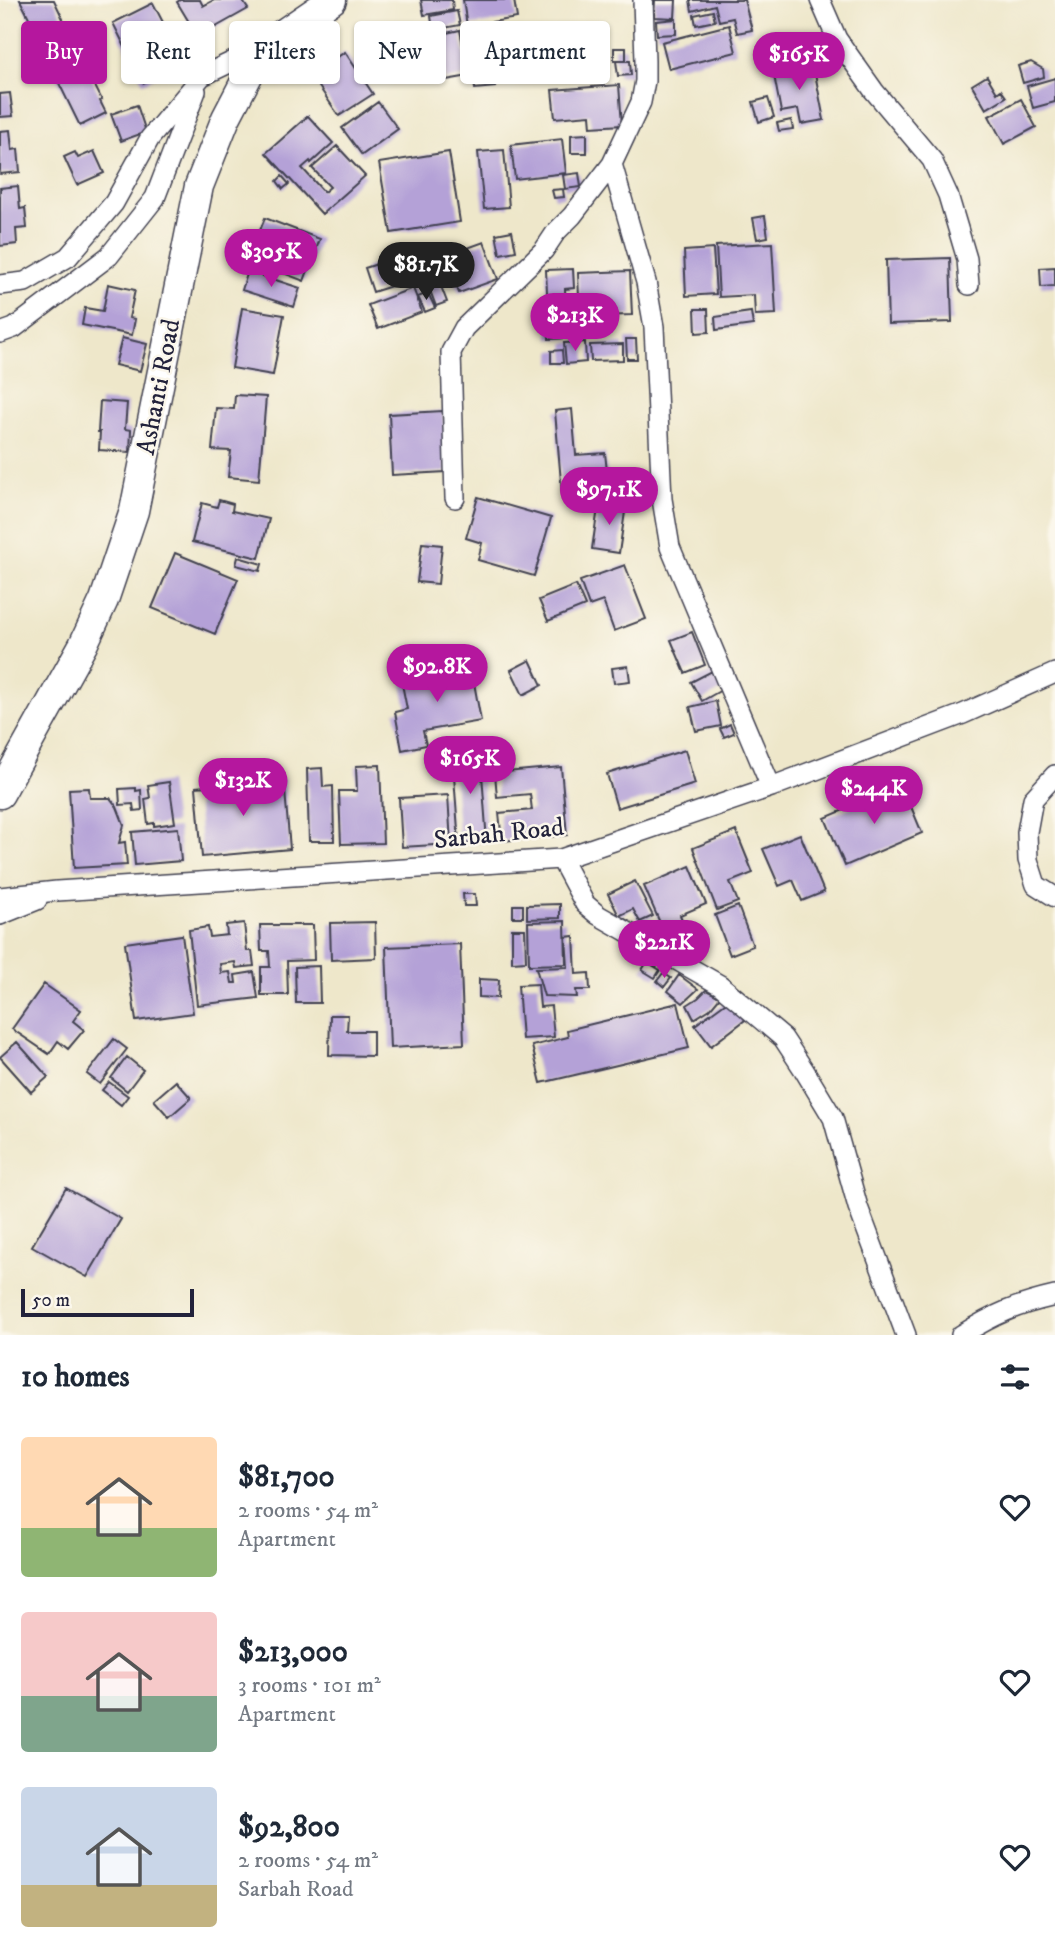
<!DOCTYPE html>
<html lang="en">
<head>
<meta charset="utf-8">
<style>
	body { margin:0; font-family:"IM FELL DW Pica",serif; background:#f2f2f3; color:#1f2937; height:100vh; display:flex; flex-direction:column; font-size:26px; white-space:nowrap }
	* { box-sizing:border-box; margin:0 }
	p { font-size:23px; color:#747a83 }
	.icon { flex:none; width:38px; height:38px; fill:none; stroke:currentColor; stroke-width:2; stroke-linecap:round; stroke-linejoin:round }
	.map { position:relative; height:1335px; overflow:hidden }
	.details { display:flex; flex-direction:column; background:#fff; flex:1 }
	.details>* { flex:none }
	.hud { position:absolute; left:21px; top:21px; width:700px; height:63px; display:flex; gap:14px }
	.scale { position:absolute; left:21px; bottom:18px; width:173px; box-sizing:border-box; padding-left:7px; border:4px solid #22223b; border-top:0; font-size:19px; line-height:24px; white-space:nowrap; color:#22223b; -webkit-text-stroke:5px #fbf7ec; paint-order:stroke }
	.price { position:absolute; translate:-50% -60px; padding:0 16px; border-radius:24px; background:#b5179e; color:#fff; font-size:23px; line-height:46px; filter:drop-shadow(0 2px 4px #0008) }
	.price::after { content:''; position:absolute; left:50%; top:42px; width:21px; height:16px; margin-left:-10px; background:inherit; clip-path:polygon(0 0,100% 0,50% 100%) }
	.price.active { background:#222; color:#fff }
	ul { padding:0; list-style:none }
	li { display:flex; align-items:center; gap:21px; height:175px; padding:0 21px }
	li span { display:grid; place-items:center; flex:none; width:196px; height:140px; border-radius:7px; color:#555 }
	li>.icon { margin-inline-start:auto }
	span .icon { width:84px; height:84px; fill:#fffc; stroke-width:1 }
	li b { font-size:30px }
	h2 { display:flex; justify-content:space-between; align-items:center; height:84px; padding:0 21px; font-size:30px }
	.pill { padding:0 24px; border-radius:7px; background:#fff; box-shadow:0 2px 5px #0004; font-size:24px; line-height:63px }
	.pill.active { background:#b5179e; color:#fff }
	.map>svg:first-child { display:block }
</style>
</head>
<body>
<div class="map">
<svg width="1055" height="1335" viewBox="0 0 1055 1335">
	<rect width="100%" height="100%" fill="#fbf7ec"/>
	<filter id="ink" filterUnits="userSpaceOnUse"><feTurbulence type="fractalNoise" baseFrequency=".0143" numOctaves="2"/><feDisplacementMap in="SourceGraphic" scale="14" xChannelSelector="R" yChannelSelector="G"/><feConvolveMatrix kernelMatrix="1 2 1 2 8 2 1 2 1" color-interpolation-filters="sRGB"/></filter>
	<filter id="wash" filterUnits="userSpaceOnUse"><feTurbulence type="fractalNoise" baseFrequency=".00686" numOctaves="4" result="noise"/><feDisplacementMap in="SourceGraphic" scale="28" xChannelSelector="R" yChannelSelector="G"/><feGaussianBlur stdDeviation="1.57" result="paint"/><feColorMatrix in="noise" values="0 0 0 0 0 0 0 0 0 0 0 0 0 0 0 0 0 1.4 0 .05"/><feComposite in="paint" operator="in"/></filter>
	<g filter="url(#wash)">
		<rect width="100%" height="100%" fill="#eee7ca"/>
		<g id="blocks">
			<!-- building -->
			<path fill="#b4a1d7" d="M20,0H54L64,21L59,23L74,52L52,63Z
				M180,0H200L203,6L214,0H242L248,9L198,37L177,2Z
				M421,0H452L453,10L424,15Z
				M463,0H514L517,18L467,26Z
				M655,0H676L675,18L654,17Z
				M690,0H744L752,30L737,33L733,18L719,21L715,5L692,11Z
				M153,3L184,63L143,83L113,23Z
				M457,11L460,25L433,30L431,16Z
				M713,11L715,21L696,25L694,15Z
				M676,19V34L657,35L656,21Z
				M729,25L736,52L669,69L662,42Z
				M460,30L469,76L446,80L437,35Z
				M599,36L601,52L578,55L576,39Z
				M614,48H626V60H614Z
				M345,52L373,94L339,116L311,75Z
				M616,61H630L631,75L618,76Z
				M81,62L87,75L89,74L102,100L100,101L106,113L80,126L55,75Z
				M1031,62L1043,69L1044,77L1023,83L1018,66Z
				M813,63L824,120L801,124L798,109L781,112L773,70Z
				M491,66L495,87L475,89L472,68Z
				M987,76L997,93L1001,90L1006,97L986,109L972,85Z
				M1055,78V102L1033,108L1027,86Z
				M619,85L622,125L591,127L590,115L555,118L552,90Z
				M10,93L13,116L0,117V94Z
				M768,98L774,117L759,122L753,102Z
				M1021,99L1036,127L1004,144L989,116Z
				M378,102L398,129L362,155L342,128Z
				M137,105L146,132L121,141L111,114Z
				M308,116L333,143L311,163L310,161L302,168L324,192L330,187L312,168L337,146L365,176L322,214L266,153Z
				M791,120L793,129L779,131L777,123Z
				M10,130L12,150L18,149L20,172L0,174V131Z
				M587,134V153H571V135Z
				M562,139L566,173L515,179L511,145Z
				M504,150L509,207L484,209L478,152Z
				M94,151L104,173L77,185L64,157L75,152L78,158Z
				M449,152L460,222L391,233L379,163Z
				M579,173L581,187L565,189L563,175Z
				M282,176L289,184L283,189L277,181Z
				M18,186L20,209L25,208L27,228L16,229L17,244L0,246V188Z
				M563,189L564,197L554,198L552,190Z
				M765,216L768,237L757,239L753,218Z
				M265,218L320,239L304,281L283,273L287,262L296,265L301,252L287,246L280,266L250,255Z
				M512,231L516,251L500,254L496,234Z
				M484,242L498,279L459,293L445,256Z
				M772,243L776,314L755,315L754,295L719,297L716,246Z
				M713,249L716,294L686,296L684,251Z
				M402,256L410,280L373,292L365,268Z
				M950,258L952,322L888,324L886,260Z
				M1055,267V286L1041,287L1040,268Z
				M573,269L574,288L565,289L566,313L548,314L546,270Z
				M248,271L300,288L294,307L242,290Z
				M630,271L632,315L594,316L595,323L580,324L578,273Z
				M437,276L447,302L436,306L426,280Z
				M108,284L135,290L129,318L135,319L132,335L82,325L85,308L103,311Z
				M413,288L422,312L378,329L368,305Z
				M428,293L435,308L425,312L418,297Z
				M242,308L284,315L273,375L232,368Z
				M695,309H708L709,332L696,333Z
				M751,312L753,325L716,330L715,317Z
				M549,317H568L569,338L549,339Z
				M122,338L147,344L140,371L115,365Z
				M626,339H636L637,359H627Z
				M585,342L586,362L566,364L564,343Z
				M623,344V360L591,361L590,345Z
				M562,350L563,363H551V351Z
				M235,395L266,397L259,480L228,477L231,451L212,450L216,408L234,409Z
				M100,401L127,403L125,429L131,430L130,452L99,450L100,432H98Z
				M572,409L576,455L605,453L609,490L562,494L555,411Z
				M443,411L446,472L392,475L389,414Z
				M478,497L551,518L534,576L478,560L482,543L466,538Z
				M219,500L233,504L232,511L269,519L259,558L192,542L202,503L217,507Z
				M599,501L626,505L619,553L592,549Z
				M422,543L442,545L438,584L417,582Z
				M175,553L238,579L215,634L152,608Z
				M238,557L262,564L260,571L236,565Z
				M625,565L646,619L614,631L603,601L589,606L580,581Z
				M576,585L585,606L548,621L539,600Z
				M692,632L705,665L685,673L671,640Z
				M530,660L542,685L523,695L511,670Z
				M470,661L481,721L423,731L426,745L402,750L395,712L407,709L402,684L408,683L406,674L418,672L420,681L447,676L445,666Z
				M628,666L630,681L614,683L612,668Z
				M714,670L725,688L702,701L691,682Z
				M716,701L721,726L696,731L690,707Z
				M730,724L734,733L724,737L720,729Z
				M480,747L487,842L459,844L452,749Z
				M685,750L695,784L617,808L607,774Z
				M380,765L383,843L341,844L339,791H357L356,766Z
				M561,767L567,835L502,841L499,813L532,810L530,794L497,797L495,773Z
				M322,768L323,787L333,786L334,841H309L307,769Z
				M284,779L290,849L202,857L196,787Z
				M169,782L175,823L154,826V823L148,824L145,799L150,798L148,785Z
				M902,785L922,833L845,866L825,818Z
				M89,788L90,798H110L117,807L124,825L119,843L125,842L127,865L74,868L69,789Z
				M136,788V791L141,790L142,810L134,811L133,804L120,805L119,789Z
				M448,795L451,844L402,847L399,798Z
				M178,828L181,861L135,865L132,832Z
				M736,831L753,873L730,882L738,902L717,910L693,848Z
				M800,834L824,892L802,901L793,880L779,886L763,849Z
				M690,866L706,904L680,915L687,931L667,939L644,886Z
				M635,881L653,916L640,922L633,909L619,916L608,894Z
				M463,894H475L476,906H464Z
				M560,904V918L527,919V905Z
				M513,905H523V917H513Z
				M738,906L753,946L730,955L715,915Z
				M565,921L566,964L529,965L528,922Z
				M375,922L376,958L331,960L330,923Z
				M244,923L247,951H252L254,966L236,968L235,962L220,964L221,973L230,972L232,983H236L235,975L254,972L258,998L197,1005L189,930L208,927L210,937L227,935L226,925Z
				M260,925H313L314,960L287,961L288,995H261V967H270L269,951H261Z
				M512,929H525L526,961L512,962Z
				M182,935L193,1013L136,1021L125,943Z
				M574,936L576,974L589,973L590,990H576L577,997L544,996L536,968L568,967L566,937Z
				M460,944L464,1044L390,1048L386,947Z
				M647,962L660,970L655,978L642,970Z
				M319,966L320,1003H296L295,967Z
				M663,973L671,978L664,987L657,981Z
				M679,975L698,989L683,1003L668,991Z
				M479,979L499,980L498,998L479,997Z
				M44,984L81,1010L73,1021L84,1030L68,1049L58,1041L49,1054L12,1029Z
				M538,984L540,1007L551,1006L554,1037L522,1039L518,985Z
				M706,990L720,997L710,1009L694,1019L687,1005L698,998Z
				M729,1000L745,1020L711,1046L695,1025Z
				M678,1003L689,1048L541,1083L532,1046L568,1037L567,1030Z
				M330,1015H348L347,1031H373V1056L329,1055Z
				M114,1039L127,1049L100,1084L87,1074Z
				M17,1042L48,1077L31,1092L0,1057Z
				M127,1057L143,1070L127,1091L111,1078Z
				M176,1081L191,1098L169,1117L154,1100Z
				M109,1082L128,1096L121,1105L102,1090Z
				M66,1188L121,1219L87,1277L32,1246Z"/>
		</g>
	</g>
	<g filter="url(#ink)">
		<use href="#blocks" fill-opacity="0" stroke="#414050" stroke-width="2"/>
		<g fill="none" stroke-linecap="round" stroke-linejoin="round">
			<!-- street casing -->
			<g stroke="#414050" stroke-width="22">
				<path id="street" d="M820,0L837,39L874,91L932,160L948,195L967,259L969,285
					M612,164L646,282L654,327L662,499L670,547L771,787
					M0,285L25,282L68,257L114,203L150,138L202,76L263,47
					M0,333L14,328L109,256L155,198L196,91
					M455,498L451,352L464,328L544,250L556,232L572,216L612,164L641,102L645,81V61L643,0
					M1055,775L1033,799L1027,832L1028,860L1036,885L1055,897
					M561,859L585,904L598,915L720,985L783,1038L804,1070L833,1118L858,1207L906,1335
					M0,897L57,891L561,859L771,787L963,714L1055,673
					M0,915L37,900
					M961,1335C995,1314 1016,1305 1055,1296"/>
			</g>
			<!-- secondary casing -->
			<g stroke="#414050" stroke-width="31">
				<path id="secondary" d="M0,794L83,645L104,600L134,511L199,186L226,118L263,47L332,0"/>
			</g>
			<!-- street -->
			<use href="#street" stroke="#fff" stroke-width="19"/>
			<!-- secondary -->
			<use href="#secondary" stroke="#fff" stroke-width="28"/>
		</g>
	</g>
	<g text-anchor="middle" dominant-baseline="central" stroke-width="5" stroke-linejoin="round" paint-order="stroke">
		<!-- street labels -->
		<g font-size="26" fill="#22223b" stroke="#fbf7ec">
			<text transform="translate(159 387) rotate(-79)">Ashanti Road</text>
			<text transform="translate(499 834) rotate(-6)">Sarbah Road</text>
		</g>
	</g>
</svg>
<div class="scale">50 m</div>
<b class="price" style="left:799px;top:92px">$165K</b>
<b class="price" style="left:271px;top:289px">$305K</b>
<b class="price active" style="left:426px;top:302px">$81.7K</b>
<b class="price" style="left:575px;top:353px">$213K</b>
<b class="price" style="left:609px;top:527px">$97.1K</b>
<b class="price" style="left:437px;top:704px">$92.8K</b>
<b class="price" style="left:470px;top:796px">$165K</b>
<b class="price" style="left:243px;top:818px">$132K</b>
<b class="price" style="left:874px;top:826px">$244K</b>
<b class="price" style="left:664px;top:980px">$221K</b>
<div class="hud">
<a class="pill active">Buy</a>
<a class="pill">Rent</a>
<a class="pill">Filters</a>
<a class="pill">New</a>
<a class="pill">Apartment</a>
</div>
</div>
<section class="details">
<h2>10 homes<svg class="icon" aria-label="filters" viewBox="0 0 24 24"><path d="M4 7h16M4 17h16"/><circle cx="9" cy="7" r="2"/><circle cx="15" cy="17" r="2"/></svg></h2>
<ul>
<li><span style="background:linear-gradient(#ffd9b3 65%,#8fb573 0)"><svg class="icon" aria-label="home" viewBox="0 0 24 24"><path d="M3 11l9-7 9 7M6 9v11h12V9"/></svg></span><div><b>$81,700</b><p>2 rooms · 54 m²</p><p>Apartment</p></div><svg class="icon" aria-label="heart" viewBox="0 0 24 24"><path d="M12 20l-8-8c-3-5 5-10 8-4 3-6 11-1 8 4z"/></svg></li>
<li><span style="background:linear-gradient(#f6c9c9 60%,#7fa58c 0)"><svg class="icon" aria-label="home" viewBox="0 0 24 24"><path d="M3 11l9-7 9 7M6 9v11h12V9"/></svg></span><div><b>$213,000</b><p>3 rooms · 101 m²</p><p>Apartment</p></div><svg class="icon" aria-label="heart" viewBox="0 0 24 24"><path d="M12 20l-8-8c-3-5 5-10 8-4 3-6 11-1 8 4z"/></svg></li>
<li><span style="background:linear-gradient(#c9d6e8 70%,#c2b280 0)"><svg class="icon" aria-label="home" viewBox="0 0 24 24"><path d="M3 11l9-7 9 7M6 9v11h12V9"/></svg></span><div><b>$92,800</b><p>2 rooms · 54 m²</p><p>Sarbah Road</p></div><svg class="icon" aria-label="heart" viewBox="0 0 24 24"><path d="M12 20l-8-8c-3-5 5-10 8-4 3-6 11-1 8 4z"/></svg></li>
</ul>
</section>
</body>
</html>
